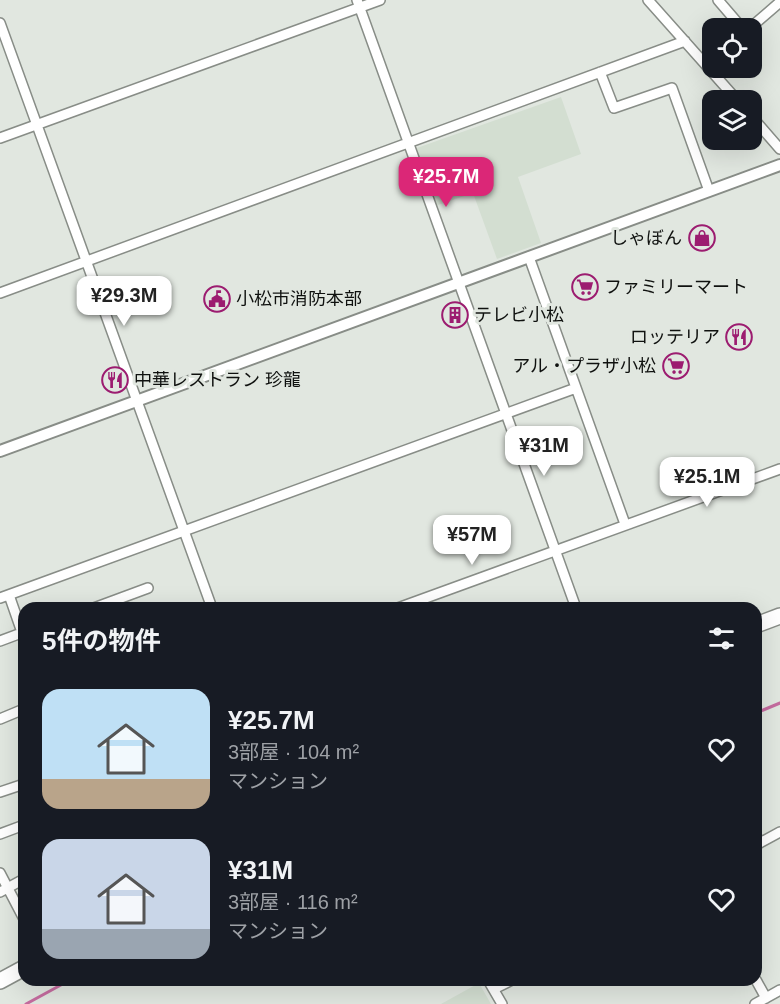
<!DOCTYPE html>
<html lang="ja">
<head>
<meta charset="utf-8">
<style>
	body { margin:0; font-family:Helvetica,"Noto Sans JP",sans-serif; background:#20242c; color:#f1f3f6; height:100vh; display:flex; flex-direction:column; font-size:22px; white-space:nowrap }
	* { box-sizing:border-box; margin:0 }
	p { font-size:20px; color:#9ea1a6 }
	.icon { flex:none; width:33px; height:33px; fill:none; stroke:currentColor; stroke-width:2; stroke-linecap:round; stroke-linejoin:round }
	.map { position:relative; flex:1; overflow:hidden }
	.panel { position:absolute; left:18px; top:602px; width:744px; height:384px; display:flex; flex-direction:column; background:#171b24; border-radius:18px; box-shadow:0 6px 24px #0002 }
	.panel>* { flex:none }
	.fabs { position:absolute; left:702px; top:18px; display:grid; gap:12px }
	.fabs a { display:grid; place-items:center; width:60px; height:60px; border-radius:12px; background:#171b24; box-shadow:0 6px 24px #0002; font-size:30px }
	.price { position:absolute; translate:-50% -51px; padding:0 14px; border-radius:12px; background:#fff; color:#222; font-size:20px; line-height:39px; filter:drop-shadow(0 2px 3px #0008) }
	.price::after { content:''; position:absolute; left:50%; top:36px; width:18px; height:14px; margin-left:-9px; background:inherit; clip-path:polygon(0 0,100% 0,50% 100%) }
	.price.active { background:#db2777; color:#fff }
	ul { padding:0; list-style:none }
	li { display:flex; align-items:center; gap:18px; height:150px; padding:0 24px }
	li span { display:grid; place-items:center; flex:none; width:168px; height:120px; border-radius:18px; color:#555 }
	li>.icon { margin-inline-start:auto }
	span .icon { width:72px; height:72px; fill:#fffc; stroke-width:1 }
	li b { font-size:26px }
	h2 { display:flex; justify-content:space-between; align-items:center; height:72px; padding:0 24px; font-size:26px }
	.map>svg:first-child { display:block }
</style>
</head>
<body>
<div class="map">
<svg width="780" height="1004" viewBox="0 0 780 1004">
	<rect width="100%" height="100%" fill="#e1e7e0"/>
	<!-- built -->
	<path fill="#d3ded1" d="M561,97L581,154L518,177L541,243L497,259L473,193L435,206L414,149Z
		M479,983L491,1004H441Z"/>
	<g fill="none" stroke-linecap="round" stroke-linejoin="round">
		<!-- stream -->
		<path stroke="#c56c9f" stroke-width="3" d="M756,713L780,703
			M26,1004L70,980"/>
		<!-- minor casing -->
		<g stroke="#888d87" stroke-width="12">
			<path id="minor" d="M357,0L576,608
				M648,0L737,100
				M718,0L742,28
				M0,23L212,608
				M750,28L780,2
				M600,72L614,108L672,88L709,191
				M752,117L780,149
				M0,138L380,0
				M529,257L625,524
				M0,293L685,41
				M9,595L24,638
				M0,598L576,388
				M94,608L148,588
				M398,608L780,469
				M0,641L24,632
				M0,719L24,709
				M0,792L24,784
				M0,834L24,825
				M756,845L780,832
				M0,873L24,919
				M0,892L24,879
				M488,980L502,1004
				M756,980L766,998
				M494,989L512,980
				M755,1004L780,990"/>
		</g>
		<!-- tertiary casing -->
		<g stroke="#888d87" stroke-width="14">
			<path id="tertiary" d="M0,451L780,165"/>
		</g>
		<!-- trunk casing -->
		<g stroke="#888d87" stroke-width="18">
			<path id="trunk" d="M756,625L780,616
				M0,981L24,968"/>
		</g>
		<!-- minor -->
		<use href="#minor" stroke="#fff" stroke-width="9"/>
		<!-- tertiary -->
		<use href="#tertiary" stroke="#fff" stroke-width="10"/>
		<!-- trunk -->
		<use href="#trunk" stroke="#fff" stroke-width="15"/>
	</g>
	<!-- icons -->
	<defs>
		<g id="shop-ring" transform="scale(1.35)"><circle r="9.5" fill="#e1e7e0" stroke="#9c1c70" stroke-width="1.5"/><path d="M-5-2.5h2.3a2.7 3.5 0 0 1 5.4 0H5L5.5 6h-11ZM-1.5-2.5h3a1.5 2.3 0 0 0-3 0Z" fill="#9c1c70"/></g>
		<g id="supermarket-ring" transform="scale(1.35)"><circle r="9.5" fill="#e1e7e0" stroke="#9c1c70" stroke-width="1.5"/><path d="M-6-5.5h2.5l.6 2H6L4.5 2H-2.5L-4.4-4H-6ZM-1.5 3.2a1.3 1.3 0 1 0 .1 0ZM3 3.2a1.3 1.3 0 1 0 .1 0Z" fill="#9c1c70"/></g>
		<g id="civic-ring" transform="scale(1.35)"><circle r="9.5" fill="#e1e7e0" stroke="#9c1c70" stroke-width="1.5"/><path d="M-.6-6.5H3V-4.5H.6V-3L4-1V1h2V6H-6V1h2V-1L-.6-3ZM-1.2 2.5V6h2.4V2.5Z" fill="#9c1c70"/></g>
		<g id="building-ring" transform="scale(1.35)"><circle r="9.5" fill="#e1e7e0" stroke="#9c1c70" stroke-width="1.5"/><path d="M-4-6H4V6H1V3H-1V6H-4ZM-2.5-4.3h1.7v1.8h-1.7ZM.8-4.3h1.7v1.8H.8ZM-2.5-1h1.7V.8h-1.7ZM.8-1h1.7V.8H.8Z" fill="#9c1c70"/></g>
		<g id="restaurant-ring" transform="scale(1.35)"><circle r="9.5" fill="#e1e7e0" stroke="#9c1c70" stroke-width="1.5"/><path d="M-5-6h1v4h1v-4h1v4h1v-4h1v5L-1.5 .5V6h-2V.5L-5-1ZM5-6V6H3V1.5H1.5Q1.5-4 5-6Z" fill="#9c1c70"/></g>
	</defs>
	<g fill-rule="evenodd">
		<use href="#shop-ring" x="702" y="238"/>
		<use href="#supermarket-ring" x="585" y="287"/>
		<use href="#civic-ring" x="217" y="299"/>
		<use href="#building-ring" x="455" y="315"/>
		<use href="#restaurant-ring" x="739" y="337"/>
		<use href="#supermarket-ring" x="676" y="366"/>
		<use href="#restaurant-ring" x="115" y="380"/>
	</g>
	<g text-anchor="middle" dominant-baseline="central" stroke-width="6" stroke-linejoin="round" paint-order="stroke">
		<!-- poi labels -->
		<g font-size="18" fill="#0f110f" stroke="#e1e7e0" text-anchor="start">
			<text x="682" y="238" text-anchor="end">しゃぼん</text>
			<text x="604" y="287">ファミリーマート</text>
			<text x="236" y="299">小松市消防本部</text>
			<text x="474" y="315">テレビ小松</text>
			<text x="720" y="337" text-anchor="end">ロッテリア</text>
			<text x="656" y="366" text-anchor="end">アル・プラザ小松</text>
			<text x="134" y="380">中華レストラン 珍龍</text>
		</g>
	</g>
</svg>
<div class="fabs">
<a><svg class="icon" aria-label="locate" viewBox="0 0 24 24"><circle cx="12" cy="12" r="6"/><path d="M12 2v4M12 18v4M2 12h4M18 12h4"/></svg></a>
<a><svg class="icon" aria-label="layers" viewBox="0 0 24 24"><path d="M12 4l9 5-9 5-9-5zM3 14l9 5 9-5"/></svg></a>
</div>
<b class="price active" style="left:446px;top:208px">¥25.7M</b>
<b class="price" style="left:124px;top:327px">¥29.3M</b>
<b class="price" style="left:544px;top:477px">¥31M</b>
<b class="price" style="left:707px;top:508px">¥25.1M</b>
<b class="price" style="left:472px;top:566px">¥57M</b>
<section class="panel">
<h2>5件の物件<svg class="icon" aria-label="filters" viewBox="0 0 24 24"><path d="M4 7h16M4 17h16"/><circle cx="9" cy="7" r="2"/><circle cx="15" cy="17" r="2"/></svg></h2>
<ul>
<li><span style="background:linear-gradient(#bfe0f5 75%,#b9a48a 0)"><svg class="icon" aria-label="home" viewBox="0 0 24 24"><path d="M3 11l9-7 9 7M6 9v11h12V9"/></svg></span><div><b>¥25.7M</b><p>3部屋 · 104 m²</p><p>マンション</p></div><svg class="icon" aria-label="heart" viewBox="0 0 24 24"><path d="M12 20l-8-8c-3-5 5-10 8-4 3-6 11-1 8 4z"/></svg></li>
<li><span style="background:linear-gradient(#c9d6e8 75%,#9aa5b1 0)"><svg class="icon" aria-label="home" viewBox="0 0 24 24"><path d="M3 11l9-7 9 7M6 9v11h12V9"/></svg></span><div><b>¥31M</b><p>3部屋 · 116 m²</p><p>マンション</p></div><svg class="icon" aria-label="heart" viewBox="0 0 24 24"><path d="M12 20l-8-8c-3-5 5-10 8-4 3-6 11-1 8 4z"/></svg></li>
</ul>
</section>
</div>
</body>
</html>
